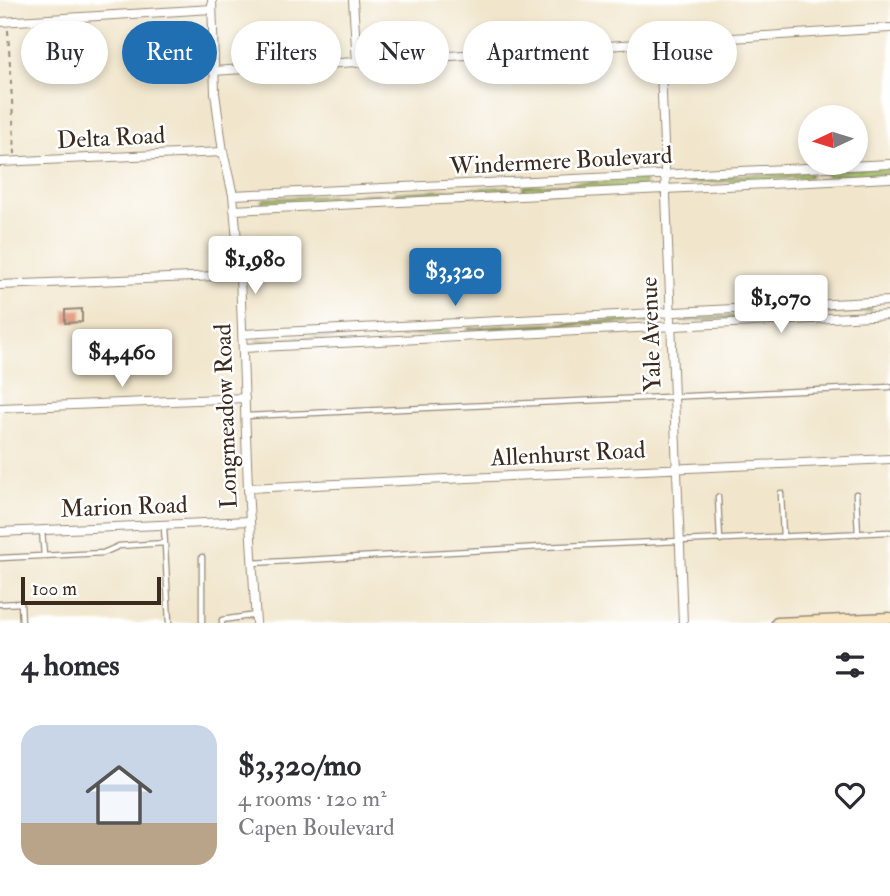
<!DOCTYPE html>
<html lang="en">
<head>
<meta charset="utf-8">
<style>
	body { margin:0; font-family:"IM FELL Double Pica",serif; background:#f7f7f7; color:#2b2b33; height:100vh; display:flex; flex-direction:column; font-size:26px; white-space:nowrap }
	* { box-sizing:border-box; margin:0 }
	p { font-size:23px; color:#7c7c81 }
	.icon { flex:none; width:38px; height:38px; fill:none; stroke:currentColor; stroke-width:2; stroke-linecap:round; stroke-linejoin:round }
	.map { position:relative; height:623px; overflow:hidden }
	.sheet { display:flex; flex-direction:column; background:#fff; flex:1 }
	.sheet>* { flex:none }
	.guide { position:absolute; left:21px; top:21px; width:849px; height:63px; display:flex; gap:14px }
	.needle { width:46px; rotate:266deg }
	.tools { position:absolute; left:798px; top:105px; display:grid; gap:14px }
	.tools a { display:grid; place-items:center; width:70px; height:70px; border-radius:50%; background:#fff; box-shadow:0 4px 10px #0003; font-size:35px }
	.scale { position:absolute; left:21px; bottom:18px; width:140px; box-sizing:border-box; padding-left:7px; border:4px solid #3b2a1e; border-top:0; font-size:19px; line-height:24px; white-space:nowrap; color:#3b2a1e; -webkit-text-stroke:5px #fff; paint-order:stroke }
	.price { position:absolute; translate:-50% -60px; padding:0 16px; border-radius:7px; background:#fff; color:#222; font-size:23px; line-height:46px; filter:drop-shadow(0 2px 4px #0008) }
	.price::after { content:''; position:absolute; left:50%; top:42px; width:21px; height:16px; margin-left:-10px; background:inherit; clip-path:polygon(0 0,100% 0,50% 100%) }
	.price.active { background:#1f6fb2; color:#fff }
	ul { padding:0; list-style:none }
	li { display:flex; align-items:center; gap:21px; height:175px; padding:0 21px }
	li span { display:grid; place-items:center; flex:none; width:196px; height:140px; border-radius:21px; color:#555 }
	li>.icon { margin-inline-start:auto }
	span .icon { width:84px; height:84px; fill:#fffc; stroke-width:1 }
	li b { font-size:30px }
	h2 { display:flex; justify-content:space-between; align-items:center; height:84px; padding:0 21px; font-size:30px }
	.tag { padding:0 24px; border-radius:32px; background:#fff; box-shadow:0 4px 10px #0003; font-size:24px; line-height:63px }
	.tag.active { background:#1f6fb2; color:#fff }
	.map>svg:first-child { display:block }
</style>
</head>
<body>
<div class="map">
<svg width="890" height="623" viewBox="0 0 890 623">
	<rect width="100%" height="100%" fill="#fff"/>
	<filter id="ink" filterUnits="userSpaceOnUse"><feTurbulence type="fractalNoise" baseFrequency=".0143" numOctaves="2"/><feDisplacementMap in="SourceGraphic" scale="14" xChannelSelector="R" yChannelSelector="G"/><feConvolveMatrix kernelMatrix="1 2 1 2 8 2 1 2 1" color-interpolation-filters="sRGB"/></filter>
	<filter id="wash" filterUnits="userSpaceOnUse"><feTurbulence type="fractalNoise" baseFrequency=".00686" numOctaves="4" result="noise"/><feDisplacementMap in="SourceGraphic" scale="28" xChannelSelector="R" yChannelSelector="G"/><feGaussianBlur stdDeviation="1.57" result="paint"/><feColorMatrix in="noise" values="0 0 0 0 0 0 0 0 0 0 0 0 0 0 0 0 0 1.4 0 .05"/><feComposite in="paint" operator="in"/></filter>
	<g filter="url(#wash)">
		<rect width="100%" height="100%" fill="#f1e6cc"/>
		<!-- green -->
		<path fill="#adcc73" stroke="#747b48" stroke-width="2" d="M890,167V173L827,176L824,173L826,170Z
			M808,172L811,174L809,177L687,183L684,181L687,178Z
			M643,180L645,183L643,186L526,192L523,189L525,186Z
			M507,187L510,190L507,193L396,198L394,196L396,193Z
			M378,194L380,196L378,199L264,205L262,202L264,199Z
			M871,308V311L683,321L681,319Z
			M657,318V322L467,330L469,328Z
			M448,329L450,331L448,333L256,341Z"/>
		<g id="blocks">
			<!-- building -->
			<path fill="#e09173" d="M82,309V322L65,323V310Z"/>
		</g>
	</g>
	<g filter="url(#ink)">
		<use href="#blocks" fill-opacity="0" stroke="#968875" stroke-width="2"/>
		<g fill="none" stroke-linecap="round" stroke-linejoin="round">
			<!-- lane casing -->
			<g stroke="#968875" stroke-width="7">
				<path id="lane" d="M245,416L890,387
					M781,493L783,537
					M856,494L858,534
					M718,497L720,540
					M164,526L169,623
					M42,530L44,556
					M0,558L103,553L119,546L165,543
					M252,563L541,547L890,532
					M0,604L21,603L22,623
					M202,623V557
					M222,623V620L256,615"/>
			</g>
			<!-- street casing -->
			<g stroke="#968875" stroke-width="10">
				<path id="street" d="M212,0L215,93L223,152L233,195L240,275L248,488L256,623
					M353,0L357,63
					M0,22L212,9
					M660,44L683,623
					M213,71L890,28
					M0,162L223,152
					M233,195L890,164
					M234,210L890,178
					M0,285L240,275
					M243,334L890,301
					M243,348L890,315
					M0,408L245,398
					M248,488L890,459
					M0,532L250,521"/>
			</g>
			<!-- secondary casing -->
			<g stroke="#968875" stroke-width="13">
				<path id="secondary" d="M777,623L890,618"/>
			</g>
			<!-- path -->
			<path stroke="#968875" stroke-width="2" stroke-dasharray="5 5" stroke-linecap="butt" d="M8,30L15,154"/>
			<!-- lane -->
			<use href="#lane" stroke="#fff" stroke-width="4.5"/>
			<!-- street -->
			<use href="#street" stroke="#fff" stroke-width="8"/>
			<!-- secondary -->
			<use href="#secondary" stroke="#f9e7c3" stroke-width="10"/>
		</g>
	</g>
	<g text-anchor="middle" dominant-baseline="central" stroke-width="5" stroke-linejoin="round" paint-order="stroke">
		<!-- street labels -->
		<g font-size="24" fill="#3b2a1e" stroke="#fff">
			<text transform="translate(111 138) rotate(-3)">Delta Road</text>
			<text transform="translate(561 161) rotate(-3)">Windermere Boulevard</text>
			<text transform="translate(651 334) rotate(-92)">Yale Avenue</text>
			<text transform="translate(226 416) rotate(-92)">Longmeadow Road</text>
			<text transform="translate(568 454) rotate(-3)">Allenhurst Road</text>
			<text transform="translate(124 507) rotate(-2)">Marion Road</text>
		</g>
	</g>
</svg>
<div class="tools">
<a><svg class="needle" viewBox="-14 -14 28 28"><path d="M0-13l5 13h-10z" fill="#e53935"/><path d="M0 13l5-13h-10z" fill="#7c7c81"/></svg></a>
</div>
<div class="scale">100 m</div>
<b class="price" style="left:255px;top:296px">$1,980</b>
<b class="price active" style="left:455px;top:308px">$3,320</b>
<b class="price" style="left:781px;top:335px">$1,070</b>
<b class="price" style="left:122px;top:389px">$4,460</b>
<div class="guide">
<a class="tag">Buy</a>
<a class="tag active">Rent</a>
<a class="tag">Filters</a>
<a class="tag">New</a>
<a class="tag">Apartment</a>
<a class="tag">House</a>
</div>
</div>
<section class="sheet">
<h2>4 homes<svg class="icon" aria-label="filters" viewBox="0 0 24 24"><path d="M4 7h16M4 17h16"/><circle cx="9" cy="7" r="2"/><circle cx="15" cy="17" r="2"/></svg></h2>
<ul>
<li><span style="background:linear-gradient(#c9d6e8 70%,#b9a48a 0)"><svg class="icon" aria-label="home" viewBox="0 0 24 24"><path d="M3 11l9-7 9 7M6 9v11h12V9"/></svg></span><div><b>$3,320/mo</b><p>4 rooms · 120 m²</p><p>Capen Boulevard</p></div><svg class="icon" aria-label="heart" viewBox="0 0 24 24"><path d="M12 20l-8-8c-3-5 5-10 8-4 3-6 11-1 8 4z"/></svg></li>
</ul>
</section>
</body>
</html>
